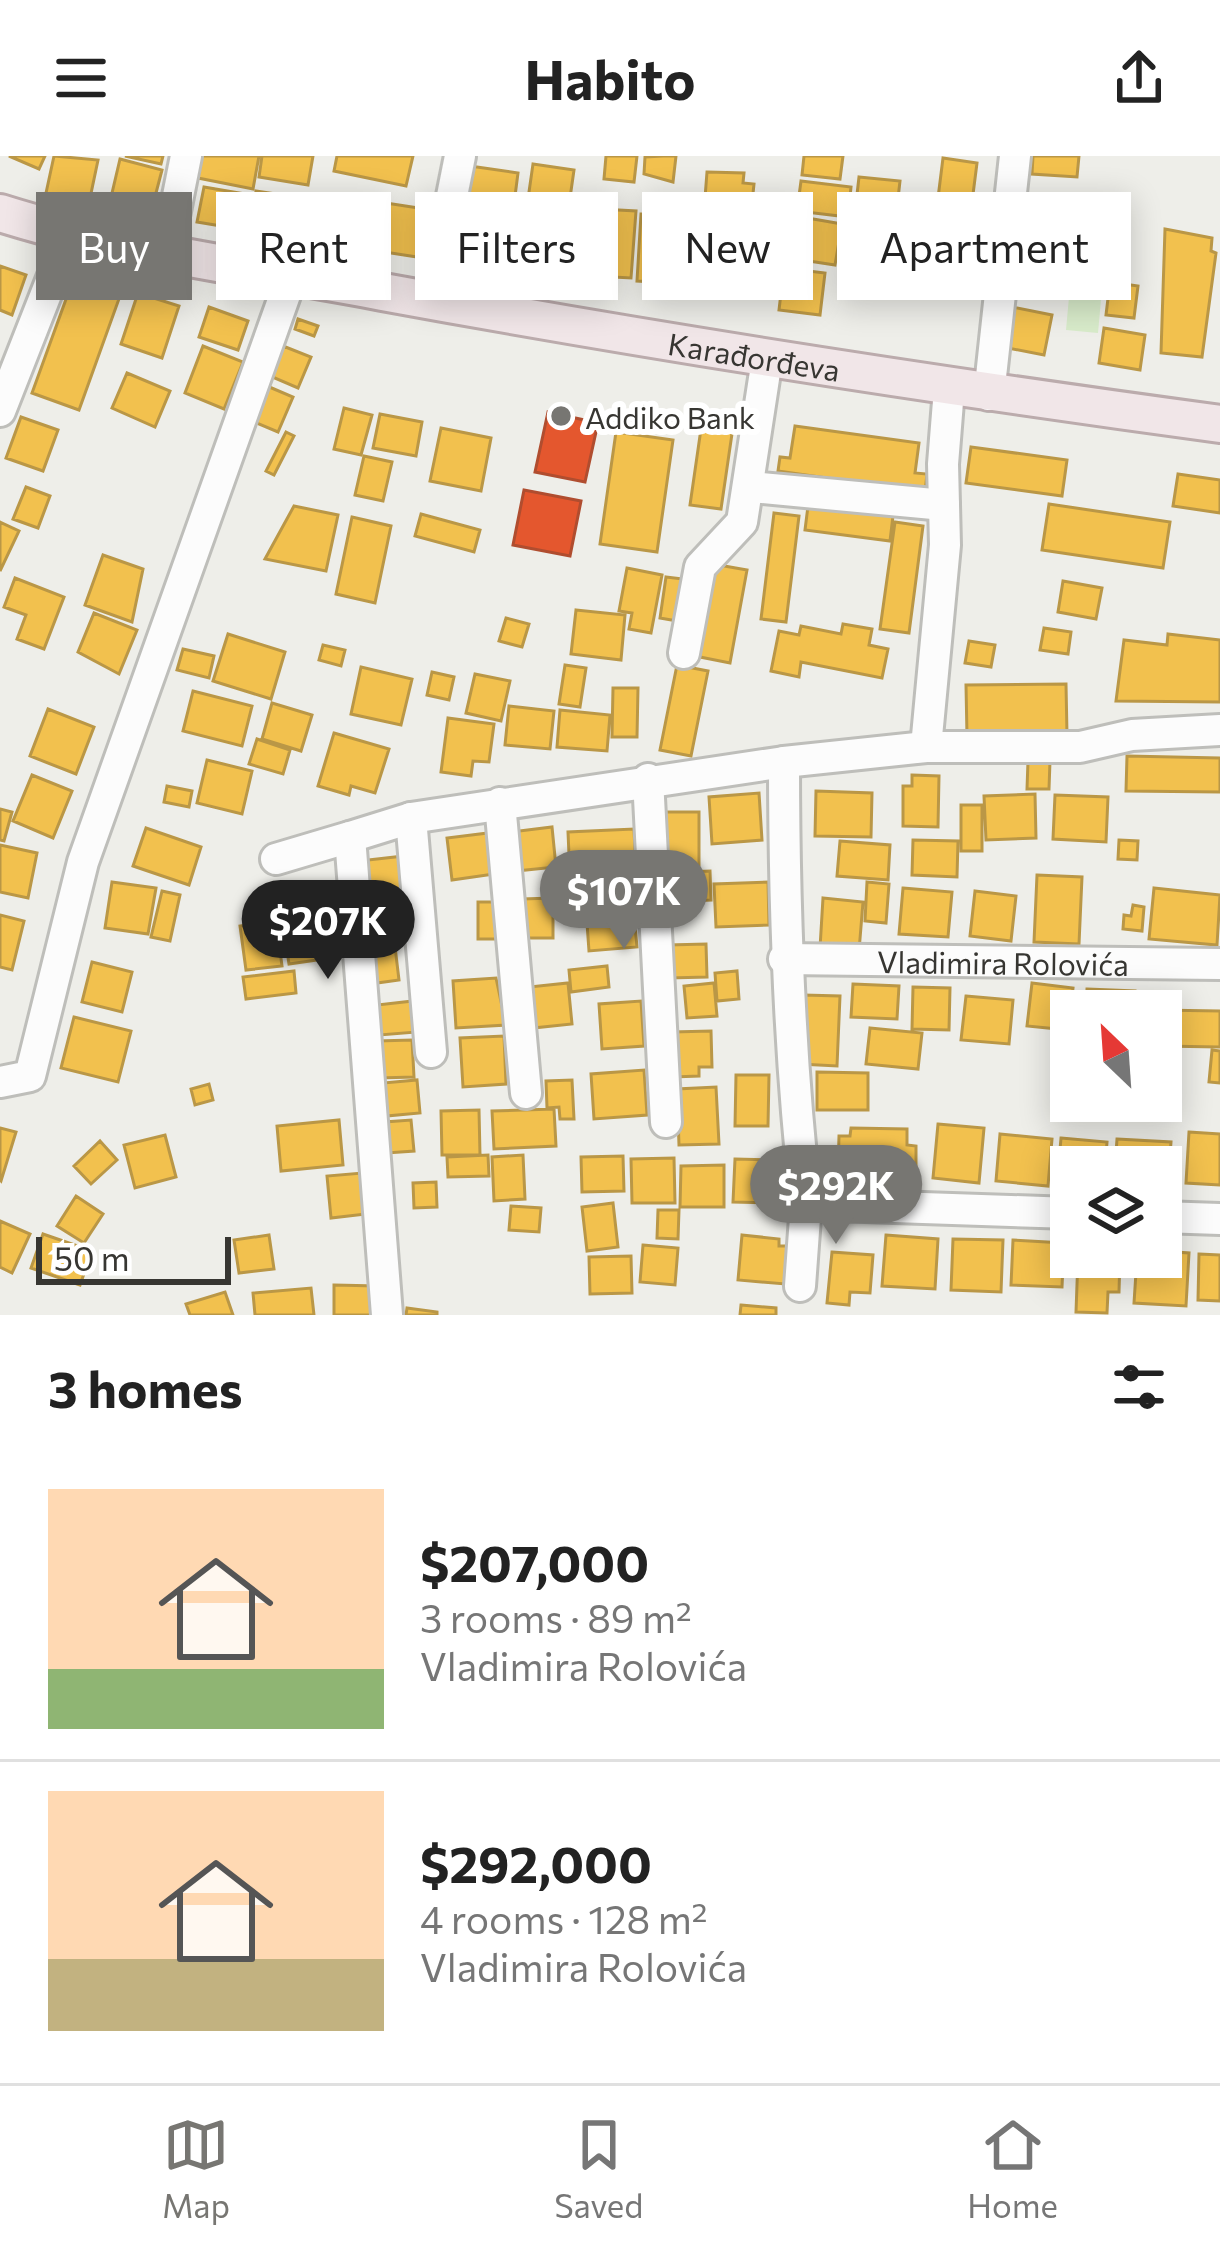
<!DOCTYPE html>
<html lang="en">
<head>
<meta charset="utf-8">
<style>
	body { margin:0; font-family:Commissioner,sans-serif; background:#f6f6f6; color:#222; height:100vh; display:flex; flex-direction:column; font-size:45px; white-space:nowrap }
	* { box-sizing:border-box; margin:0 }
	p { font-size:39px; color:#767676 }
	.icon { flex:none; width:66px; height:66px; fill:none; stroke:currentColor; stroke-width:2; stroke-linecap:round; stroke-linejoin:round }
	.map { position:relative; height:1159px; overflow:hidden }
	.panel { display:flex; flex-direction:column; background:#fff; flex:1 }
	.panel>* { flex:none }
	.top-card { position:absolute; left:36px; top:36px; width:1149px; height:108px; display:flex; gap:24px }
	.needle { width:78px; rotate:335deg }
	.controls { position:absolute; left:1050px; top:834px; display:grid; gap:24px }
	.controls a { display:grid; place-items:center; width:132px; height:132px; border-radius:0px; background:#fff; box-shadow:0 6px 30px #0003; font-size:60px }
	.scale { position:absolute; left:36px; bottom:30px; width:195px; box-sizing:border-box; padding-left:12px; border:6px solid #373632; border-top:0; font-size:33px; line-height:42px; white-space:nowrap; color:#373632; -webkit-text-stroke:9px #fff; paint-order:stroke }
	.price { position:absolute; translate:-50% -102px; padding:0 27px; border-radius:42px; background:#777672; color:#fff; font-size:39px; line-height:78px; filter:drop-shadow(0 3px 6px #0008) }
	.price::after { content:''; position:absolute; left:50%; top:72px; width:36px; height:27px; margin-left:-18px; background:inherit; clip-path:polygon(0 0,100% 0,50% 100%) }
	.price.on { background:#222; color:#fff }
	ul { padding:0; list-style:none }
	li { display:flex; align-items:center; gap:36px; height:300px; padding:0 48px }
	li+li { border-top:3px solid #e0e0e0 }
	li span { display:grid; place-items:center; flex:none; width:336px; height:240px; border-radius:0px; color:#555 }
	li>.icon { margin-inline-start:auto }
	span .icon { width:144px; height:144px; fill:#fffc; stroke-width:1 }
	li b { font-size:51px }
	h2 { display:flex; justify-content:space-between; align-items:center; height:144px; padding:0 48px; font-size:51px }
	.tag { padding:0 42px; border-radius:0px; background:#fff; box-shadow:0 6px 30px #0003; font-size:42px; line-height:108px }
	.tag.on { background:#777672; color:#fff }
	header { display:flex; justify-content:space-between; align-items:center; height:156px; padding:0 48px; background:#fff; font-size:54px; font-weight:700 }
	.tabs { display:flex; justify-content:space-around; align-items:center; height:168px; border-top:3px solid #e0e0e0; background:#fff; font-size:33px; color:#767676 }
	.tabs a { display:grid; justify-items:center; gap:6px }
	.tabs .on { color:#777672 }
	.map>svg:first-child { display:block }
</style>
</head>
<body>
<header><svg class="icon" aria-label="menu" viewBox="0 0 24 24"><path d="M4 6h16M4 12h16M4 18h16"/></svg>Habito<svg class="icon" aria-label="share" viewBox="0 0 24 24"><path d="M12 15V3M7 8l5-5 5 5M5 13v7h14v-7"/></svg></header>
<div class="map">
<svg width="1220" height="1159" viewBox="0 0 1220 1159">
	<rect width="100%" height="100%" fill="#eeeee9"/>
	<!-- green -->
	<path fill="#d8ebca" d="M1075,75L1107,78L1098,177L1066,174Z"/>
	<!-- homes -->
	<path fill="#f2c14e" stroke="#ba9746" stroke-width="3" d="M9,0H45L39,13Z
		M54,0L98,4L89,47L46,37Z
		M125,0H163L161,8Z
		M202,0H259L253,33L198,22Z
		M262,0H313L308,29L259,21Z
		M337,0H413L406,30L334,15Z
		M606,0H637L634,26L604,23Z
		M663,0H676L673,26L644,18L645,1Z
		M804,0H843L840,23L802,19Z
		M1033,0H1079L1077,21L1032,18Z
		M943,2L977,7L971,54L937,50Z
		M120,3L162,14L150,60L109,50Z
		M533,8L574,14L568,56L527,50Z
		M470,10L518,17L511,71L462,64Z
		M707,16L744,17L743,27L754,28L752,47L705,42Z
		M859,21L900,25L896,60L855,56Z
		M801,25L851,31L848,61L797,55Z
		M204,31L245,38L239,73L197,66Z
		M256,35L276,38L274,52L293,55L288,86L250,80Z
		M327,38L369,46L360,89L318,81Z
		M689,45L738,49L733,104L684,99Z
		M386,47L425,53L417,101L378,95Z
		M600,53L636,55L631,122L596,120Z
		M641,58L677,60L672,127L637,125Z
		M796,60L842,68L835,109L789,102Z
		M741,63L780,68L772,135L733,130Z
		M853,66L890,69L885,124L848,121Z
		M957,66L999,71L993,121L951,116Z
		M905,67L949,70L946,114L902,111Z
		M461,68L513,78L505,122L453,112Z
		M1165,73L1212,82L1211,95L1216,97L1202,201L1161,197Z
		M537,75L585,79L581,125L533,120Z
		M0,110L26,119L12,159L0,154Z
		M784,112L825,117L820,159L779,154Z
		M1023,114L1042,115L1041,139H1021Z
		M73,124L120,140L79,254L32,237Z
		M1110,126L1138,130L1134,162L1106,159Z
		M138,137L179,150L162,202L121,188Z
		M209,151L248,165L238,194L199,181Z
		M1012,151L1052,159L1044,199L1003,191Z
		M298,163L318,170L314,180L295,173Z
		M1104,172L1145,179L1140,214L1099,207Z
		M203,190L243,206L224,253L185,237Z
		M283,190L311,201L298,232L270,220Z
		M127,217L170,235L155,271L112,252Z
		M267,230L293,241L278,276L252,265Z
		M344,252L372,259L361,299L334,293Z
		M380,258L422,266L416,300L373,292Z
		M703,259L734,264L721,353L690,349Z
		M21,261L58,274L43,315L6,302Z
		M795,270L919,287L915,317L927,318L925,336L778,315L780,301L790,302Z
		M441,272L491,282L481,335L430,325Z
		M286,276L294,280L274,319L266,315Z
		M616,276L673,284L657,396L600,388Z
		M971,291L1067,304L1062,340L966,327Z
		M364,300L392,306L383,345L355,339Z
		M1178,318L1220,324V357L1173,350Z
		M26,331L50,340L38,372L13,363Z
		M1049,348L1170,366L1163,412L1042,394Z
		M294,350L338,359L326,415L265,403Z
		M808,350L893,360L890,385L805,374Z
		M774,357L799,360L786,466L761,463Z
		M421,358L480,374L474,396L415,380Z
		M352,361L391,370L375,447L336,438Z
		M0,366L19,375L0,415Z
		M895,366L923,370L909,477L880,473Z
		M103,399L143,413L132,466L85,449Z
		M713,408L747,414L730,507L695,500Z
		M627,412L662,419L651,477L629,473L632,457L619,455Z
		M666,421L683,423L677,465L660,462Z
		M15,422L64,441L44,493L17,483L26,459L4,451Z
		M1063,425L1102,432L1096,463L1058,456Z
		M576,454L625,459L621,504L571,498Z
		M94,457L137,474L119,518L78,496Z
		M506,462L529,468L522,491L499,485Z
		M843,468L872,473L869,489L888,493L882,522L801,506L799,521L771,515L779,475L799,479L801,470L841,478Z
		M1044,472L1071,476L1068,498L1040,494Z
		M228,478L285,496L271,543L213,525Z
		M1168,478L1220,484V546L1116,545L1124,484L1167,489Z
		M969,485L995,489L991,511L965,507Z
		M323,489L345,494L341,510L319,504Z
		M183,493L214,500L209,522L177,514Z
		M565,509L586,512L580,551L559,548Z
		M677,509L708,515L691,600L660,594Z
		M361,511L412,523L401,569L351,558Z
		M432,516L454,521L449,544L427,539Z
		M475,518L510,525L501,565L466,557Z
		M1066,528L1067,579L967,580L966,529Z
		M613,532H638L637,581H612Z
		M193,535L252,550L242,590L183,575Z
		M272,547L312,559L301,595L262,583Z
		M509,550L554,555L550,593L505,589Z
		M48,553L94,571L76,618L30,600Z
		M560,554L610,559L607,595L557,591Z
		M448,562L494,568L489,606L473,605L471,620L441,616Z
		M334,577L389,593L375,637L351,630L349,639L318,630Z
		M257,583L290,594L283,618L249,608Z
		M1127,600L1220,602V636L1126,635Z
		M207,604L252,615L242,658L197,647Z
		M1028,605H1050L1049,633H1027Z
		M32,619L72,635L53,682L13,665Z
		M912,619L939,620L938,671L903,670V630H912Z
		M167,630L192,635L189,651L164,646Z
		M816,635L872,637L871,681L815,680Z
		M759,637L762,684L712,688L709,641Z
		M1035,638L1036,682L986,684L984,640Z
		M1055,639L1108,641L1106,686L1053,683Z
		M961,649H982V695H961Z
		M0,653L12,656L4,685L0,684Z
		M665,656H699V709H666Z
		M552,671L556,711L516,715L511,676Z
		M146,672L201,691L189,729L133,710Z
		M634,673L636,719L570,722L568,676Z
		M496,676L501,717L452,724L447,682Z
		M913,684L958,685L957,721L912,719Z
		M1119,684L1138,685L1137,704L1118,703Z
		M840,685L890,689L888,724L837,720Z
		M0,689L37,697L28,742L0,736Z
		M404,700L410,754L366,760L359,705Z
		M710,715L711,744L662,746L661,717Z
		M1037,719L1082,721L1079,788L1034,786Z
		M112,726L156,732L148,778L105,772Z
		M768,726L769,769L716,771L714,728Z
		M867,726L889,728L886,767L865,765Z
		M903,732L952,736L948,781L899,778Z
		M1154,732L1220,739L1217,789L1149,783Z
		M162,735L180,739L170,785L151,781Z
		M975,735L1016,740L1011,785L970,780Z
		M553,742V782H522V743Z
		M823,742L863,746L859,795L820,792Z
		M478,746H503V783H478Z
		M633,749L637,791L589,795L586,753Z
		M1133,749L1144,751L1142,775L1123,773L1124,759L1131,760Z
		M0,759L24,765L12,814L0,811Z
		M325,762L331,802L289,808L283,768Z
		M276,765L282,810L246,814L240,770Z
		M393,774L399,824L370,828L364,777Z
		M706,788L707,821L669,822L668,789Z
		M92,806L132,816L122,856L82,846Z
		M607,810L609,831L571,836L569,814Z
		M294,815L296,837L246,843L243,821Z
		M737,815L739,843L717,845L715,817Z
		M496,822L506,869L456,872L453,825Z
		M568,827L572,868L533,872L529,831Z
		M714,827L717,860L687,862L684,830Z
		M1032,827L1073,832L1068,874L1027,870Z
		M853,828L899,830L897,863L851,861Z
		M913,831L950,832L949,874L912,873Z
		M1087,833L1135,835L1134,855H1086Z
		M803,839L840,840L837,910L800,908Z
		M966,840L1013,844L1009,888L961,884Z
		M413,845L417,876L380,879L377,849Z
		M641,845L644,890L602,893L599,848Z
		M1158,854L1220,855V891L1161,890Z
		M74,861L131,875L118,926L61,912Z
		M870,872L922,877L918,913L866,908Z
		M711,875L712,911H699V920L673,921L672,876Z
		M504,880L506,928L463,931L460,882Z
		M412,884L414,921L378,922L377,885Z
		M1212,894L1220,895V927L1209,926Z
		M644,914L647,959L594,963L591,918Z
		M817,916L868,917V954H817Z
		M736,919H769L768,970H735Z
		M417,924L420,957L386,960L383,927Z
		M572,924L574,963H560L559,951L547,952L546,925Z
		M209,928L213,944L195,949L191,933Z
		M716,931L719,988L679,989L677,933Z
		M554,953L556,990L494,993L492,955Z
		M479,954L480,999H442L441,955Z
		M339,964L343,1009L281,1015L277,970Z
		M411,964L414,995L387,997L385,966Z
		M938,968L984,972L979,1027L933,1022Z
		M0,972L16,976L1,1025L0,1024Z
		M851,972L907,973V989L916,990V1018L875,1017L876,1009L847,1008V1016L838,1015L839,980H850Z
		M1189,976L1220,978V1029L1186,1027Z
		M1000,978L1052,983L1048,1030L996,1025Z
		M165,979L176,1021L135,1032L124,989Z
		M1061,982L1107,986L1105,1011H1071V1029L1057,1028Z
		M1117,983L1171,986L1167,1039H1161V1011H1115Z
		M100,985L117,1004L91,1028L74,1010Z
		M488,999L489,1020L448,1021L447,1001Z
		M523,999L525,1043L494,1045L492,1001Z
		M623,1000L624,1035L582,1036L581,1001Z
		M674,1002L675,1047H632L631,1003Z
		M735,1003L779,1004L777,1047L733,1046Z
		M724,1009V1051H680L681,1010Z
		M362,1017L366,1058L331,1062L327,1020Z
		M436,1026L437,1051L414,1052L413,1027Z
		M76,1040L103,1058L84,1087L57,1070Z
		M613,1047L618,1091L587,1095L582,1051Z
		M511,1050L541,1052L539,1076L509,1074Z
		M658,1054H679L678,1083L657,1082Z
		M0,1065L30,1078L12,1117L0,1111Z
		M43,1078L92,1095L80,1129L31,1112Z
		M269,1079L274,1113L239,1117L234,1084Z
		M742,1079L779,1083V1090H788L785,1128L738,1124Z
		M886,1079L938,1083L935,1133L882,1130Z
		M953,1083L1003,1084L1001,1136L951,1134Z
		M1013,1084L1064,1087L1062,1131L1011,1129Z
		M643,1089L678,1092L675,1129L640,1126Z
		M1161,1095L1189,1097L1186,1150L1134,1147L1137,1101H1161Z
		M832,1096L873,1099L870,1137L850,1136L849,1149L827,1147Z
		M1199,1098L1220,1099V1145L1198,1144Z
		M631,1100L632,1137L590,1138L589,1101Z
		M1078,1101H1120L1119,1136H1108L1107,1157L1076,1156Z
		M334,1129L377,1130L376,1159H334Z
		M311,1132L314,1159H255L253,1137Z
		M225,1136L233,1159H190L186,1148Z
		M741,1149L776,1152V1159H740Z
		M407,1152L437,1156V1159H406Z"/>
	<!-- shops -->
	<path fill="#e4572e" stroke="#b04d2f" stroke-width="3" d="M548,256L598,267L585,326L535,316Z
		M524,334L581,345L570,400L513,389Z"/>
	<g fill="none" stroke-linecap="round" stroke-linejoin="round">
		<!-- minor casing -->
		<g stroke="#bebeba" stroke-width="36">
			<g id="minor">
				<path d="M167,95L186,0"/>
				<path d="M431,145L460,0"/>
				<path d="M989,239L1015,0"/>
				<path d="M0,255L70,77"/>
				<path d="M751,331L944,349"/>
				<path d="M684,497L700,411L742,366L767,203"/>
				<path d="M926,591L945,389L943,308L949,233"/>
				<path d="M784,606C784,755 789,899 806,1048L1071,1057"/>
				<path d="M648,623L666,966"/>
				<path d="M500,647L526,937"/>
				<path d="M411,662L431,896"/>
				<path d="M276,703L350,681"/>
				<path id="s1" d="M784,803L1220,808"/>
				<path d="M0,926L30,920L83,706L292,119"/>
				<path d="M1161,1061L1220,1063"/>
				<path d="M800,1130L806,1048"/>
				<path d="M387,1159L350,681L411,662L784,606L926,591H1080L1132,579L1220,574"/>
			</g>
		</g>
		<!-- major casing -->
		<g stroke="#bbabac" stroke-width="42">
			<g id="major">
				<path id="s2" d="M0,57C123,96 256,112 383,136C661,187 940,230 1220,268"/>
			</g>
		</g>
		<!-- minor -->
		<use href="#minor" stroke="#fcfcfc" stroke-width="30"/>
		<!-- major -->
		<use href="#major" stroke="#f1e6e8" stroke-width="36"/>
	</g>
	<!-- markers -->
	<circle fill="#777672" stroke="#fff" stroke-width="4.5" cx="561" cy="260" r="12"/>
	<g text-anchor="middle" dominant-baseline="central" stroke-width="12" stroke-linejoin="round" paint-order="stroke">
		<!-- street labels -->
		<g font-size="30" fill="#373632" stroke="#fff">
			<text stroke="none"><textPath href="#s2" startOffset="768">Karađorđeva</textPath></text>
			<text stroke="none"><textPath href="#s1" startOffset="219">Vladimira Rolovića</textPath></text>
		</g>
		<!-- poi labels -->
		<g font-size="30" fill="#373632" stroke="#fff" text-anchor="start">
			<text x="585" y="260">Addiko Bank</text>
		</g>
	</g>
</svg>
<div class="controls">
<a><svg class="needle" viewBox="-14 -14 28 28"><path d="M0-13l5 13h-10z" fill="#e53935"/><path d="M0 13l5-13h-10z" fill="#767676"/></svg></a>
<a><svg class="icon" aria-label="layers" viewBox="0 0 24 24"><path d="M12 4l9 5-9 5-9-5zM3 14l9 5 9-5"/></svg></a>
</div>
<div class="scale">50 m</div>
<b class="price" style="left:624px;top:796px">$107K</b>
<b class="price on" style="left:328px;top:826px">$207K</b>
<b class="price" style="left:836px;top:1091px">$292K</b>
<div class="top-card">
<a class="tag on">Buy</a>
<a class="tag">Rent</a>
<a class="tag">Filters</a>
<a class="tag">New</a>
<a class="tag">Apartment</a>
</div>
</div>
<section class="panel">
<h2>3 homes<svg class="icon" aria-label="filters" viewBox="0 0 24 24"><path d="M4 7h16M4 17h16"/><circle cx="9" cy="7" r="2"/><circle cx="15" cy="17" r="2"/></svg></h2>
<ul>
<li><span style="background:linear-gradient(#ffd9b3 75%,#8fb573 0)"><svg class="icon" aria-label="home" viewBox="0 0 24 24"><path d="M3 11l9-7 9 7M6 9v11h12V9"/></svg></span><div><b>$207,000</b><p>3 rooms · 89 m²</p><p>Vladimira Rolovića</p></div></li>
<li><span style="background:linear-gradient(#ffd9b3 70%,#c2b280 0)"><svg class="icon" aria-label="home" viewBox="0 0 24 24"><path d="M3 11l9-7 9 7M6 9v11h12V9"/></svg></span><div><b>$292,000</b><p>4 rooms · 128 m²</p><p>Vladimira Rolovića</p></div></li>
</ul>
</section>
<nav class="tabs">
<a class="on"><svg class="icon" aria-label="map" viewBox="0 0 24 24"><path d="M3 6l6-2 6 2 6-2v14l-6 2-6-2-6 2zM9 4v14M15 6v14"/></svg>Map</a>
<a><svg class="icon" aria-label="saved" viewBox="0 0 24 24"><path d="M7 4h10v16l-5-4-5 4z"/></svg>Saved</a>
<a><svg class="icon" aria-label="home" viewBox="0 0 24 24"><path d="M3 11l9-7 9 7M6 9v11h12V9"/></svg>Home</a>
</nav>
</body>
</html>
